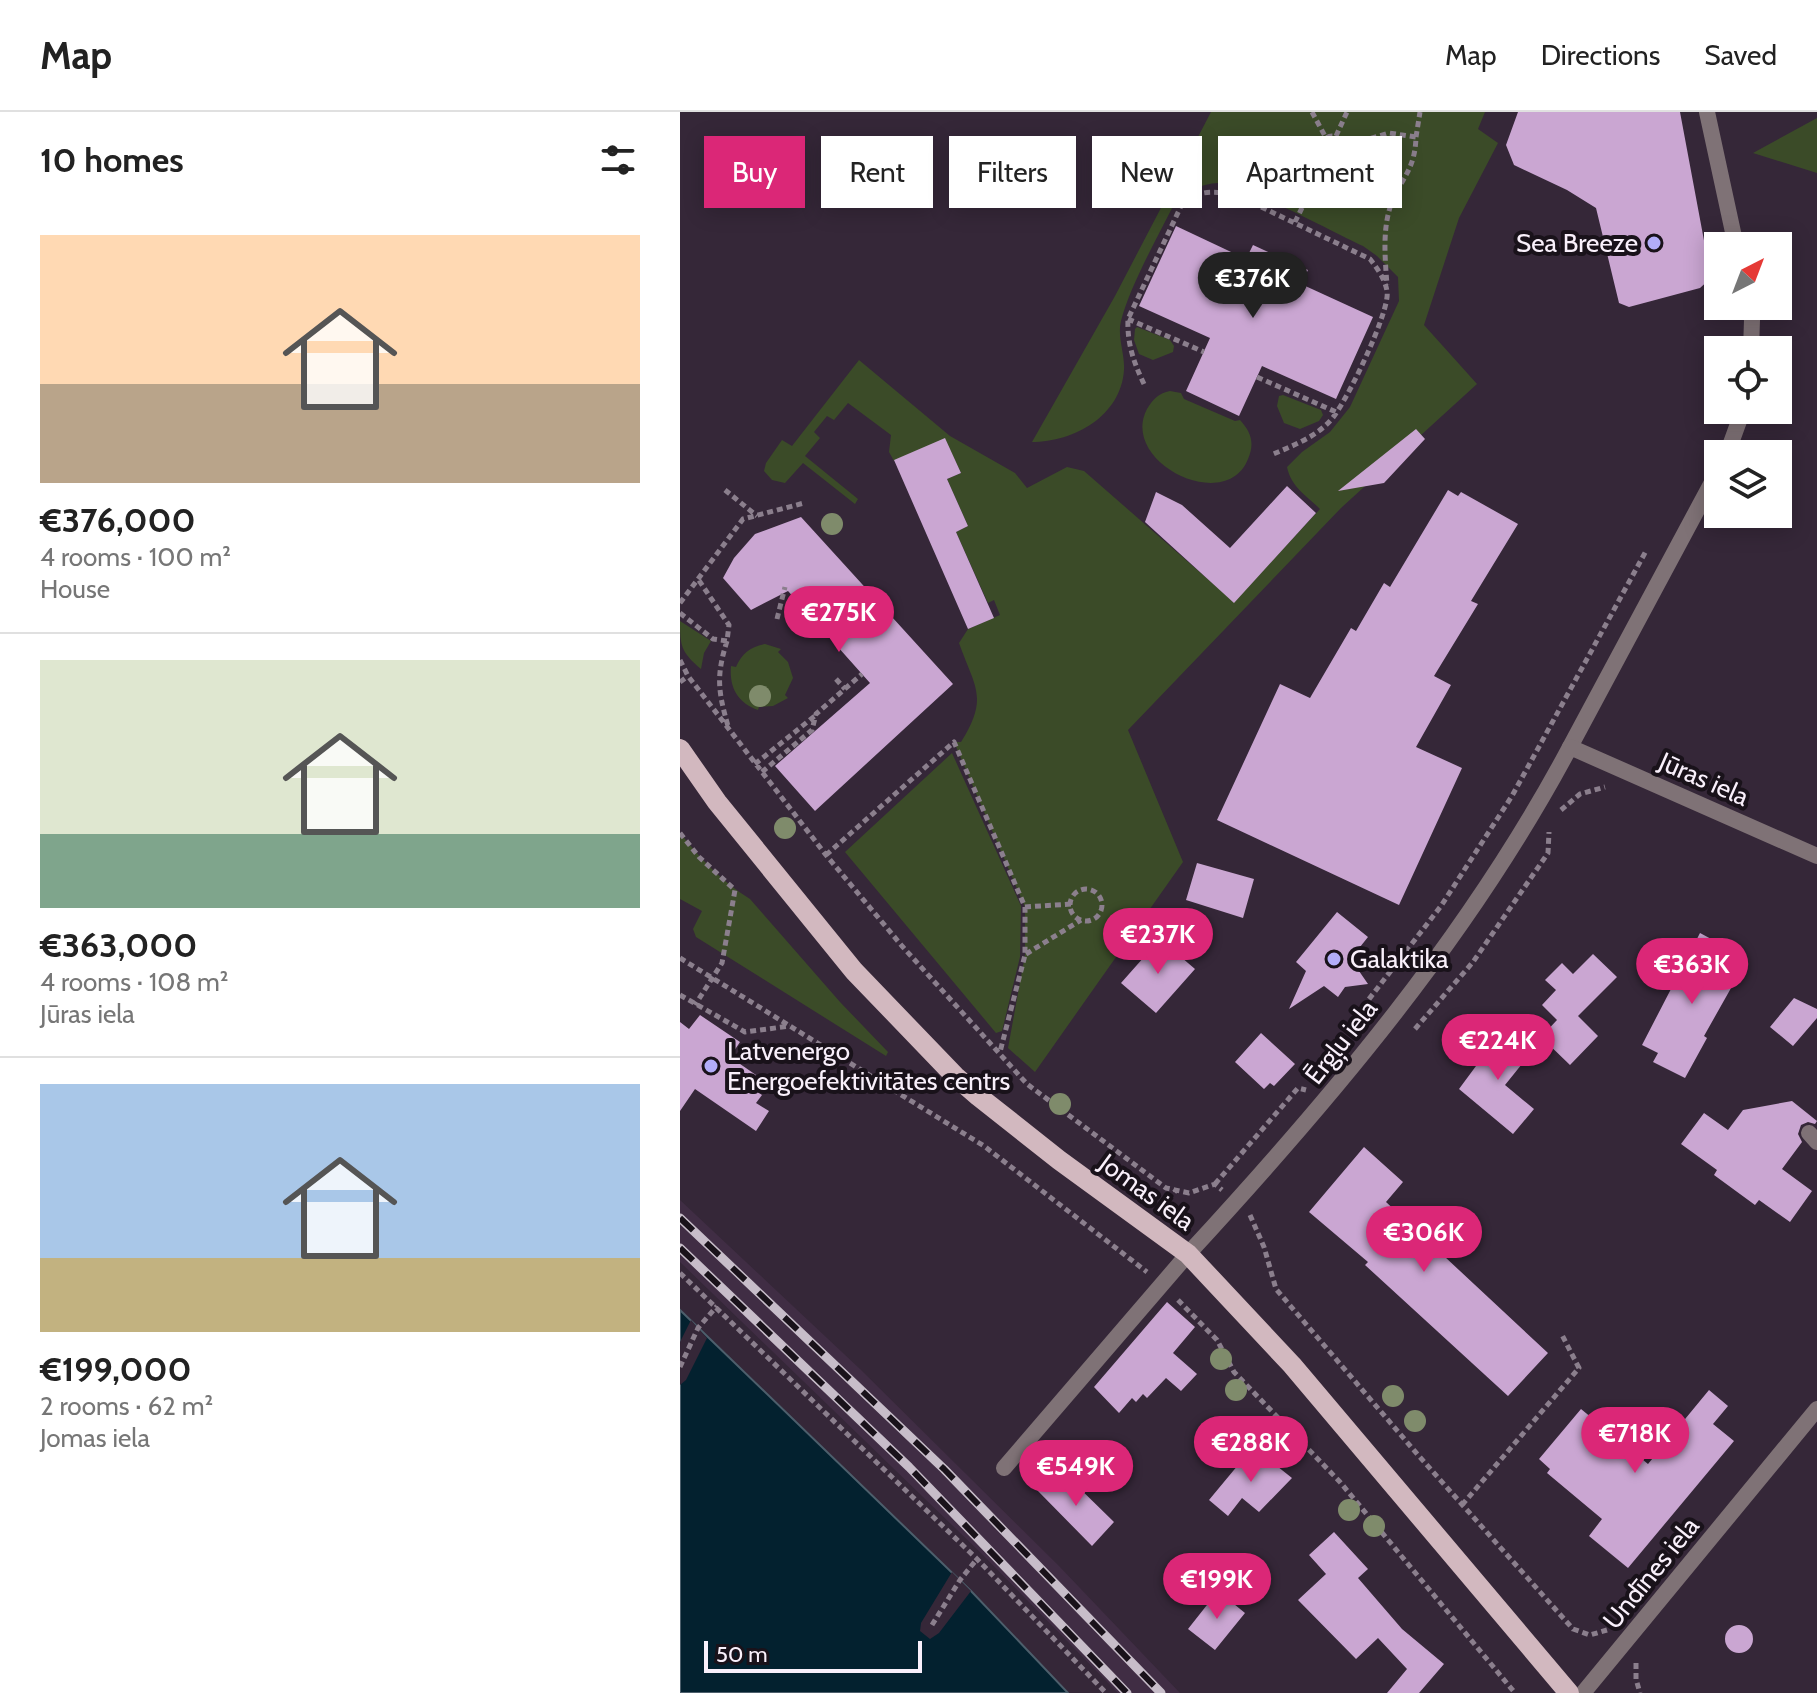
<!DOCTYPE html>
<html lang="en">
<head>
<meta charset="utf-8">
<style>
	body { margin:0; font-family:Cabin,sans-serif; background:#f6f6f6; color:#222; height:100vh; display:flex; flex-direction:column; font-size:30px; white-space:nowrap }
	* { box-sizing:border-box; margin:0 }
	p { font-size:26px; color:#767676 }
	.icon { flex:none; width:44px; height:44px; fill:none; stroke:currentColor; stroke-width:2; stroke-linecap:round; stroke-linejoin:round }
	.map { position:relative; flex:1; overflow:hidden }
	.side { display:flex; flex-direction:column; background:#fff; width:680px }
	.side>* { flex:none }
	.hud { position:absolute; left:24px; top:24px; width:760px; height:72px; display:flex; gap:16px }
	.needle { width:52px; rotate:42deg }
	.fabs { position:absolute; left:1024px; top:120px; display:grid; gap:16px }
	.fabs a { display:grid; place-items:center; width:88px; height:88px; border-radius:0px; background:#fff; box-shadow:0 4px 20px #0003; font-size:40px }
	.scale { position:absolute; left:24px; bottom:20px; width:218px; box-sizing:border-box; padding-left:8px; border:4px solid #f9f0fb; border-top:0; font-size:22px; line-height:28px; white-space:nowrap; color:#f9f0fb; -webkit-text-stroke:6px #19121a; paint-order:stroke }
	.price { position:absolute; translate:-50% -68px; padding:0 18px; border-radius:28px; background:#db2777; color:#fff; font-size:26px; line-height:52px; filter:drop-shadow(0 2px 4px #0008) }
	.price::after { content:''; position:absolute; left:50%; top:48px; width:24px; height:18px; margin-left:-12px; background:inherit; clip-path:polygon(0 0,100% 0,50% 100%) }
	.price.selected { background:#222; color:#fff }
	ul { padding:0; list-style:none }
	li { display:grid; align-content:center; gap:16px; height:424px; padding:0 40px }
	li+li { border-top:2px solid #e0e0e0 }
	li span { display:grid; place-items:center; height:248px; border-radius:0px; color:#555 }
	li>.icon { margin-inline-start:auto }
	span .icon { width:144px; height:144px; fill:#fffc; stroke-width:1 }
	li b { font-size:34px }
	h2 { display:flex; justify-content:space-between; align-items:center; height:96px; padding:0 40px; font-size:34px }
	.chip { padding:0 28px; border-radius:0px; background:#fff; box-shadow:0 4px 20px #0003; font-size:28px; line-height:72px }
	.chip.selected { background:#db2777; color:#fff }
	header { display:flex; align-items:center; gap:48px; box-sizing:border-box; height:112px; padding:0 40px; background:#fff; border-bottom:2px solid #e0e0e0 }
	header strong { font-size:38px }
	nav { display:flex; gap:44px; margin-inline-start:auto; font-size:28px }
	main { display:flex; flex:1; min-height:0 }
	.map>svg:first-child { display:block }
</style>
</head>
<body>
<header>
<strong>Map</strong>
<nav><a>Map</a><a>Directions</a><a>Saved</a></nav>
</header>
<main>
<section class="side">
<h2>10 homes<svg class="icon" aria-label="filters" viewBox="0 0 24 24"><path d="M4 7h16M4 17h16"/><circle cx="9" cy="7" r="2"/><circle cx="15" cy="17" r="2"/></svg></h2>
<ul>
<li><span style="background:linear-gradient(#ffd9b3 60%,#b9a48a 0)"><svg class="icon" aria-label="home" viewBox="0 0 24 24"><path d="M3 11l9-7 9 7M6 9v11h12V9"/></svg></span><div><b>€376,000</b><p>4 rooms · 100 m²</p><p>House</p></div></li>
<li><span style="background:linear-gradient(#dfe7d0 70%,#7fa58c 0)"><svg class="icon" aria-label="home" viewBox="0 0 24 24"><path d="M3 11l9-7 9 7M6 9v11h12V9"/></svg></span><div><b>€363,000</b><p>4 rooms · 108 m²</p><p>Jūras iela</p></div></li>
<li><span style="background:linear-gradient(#a9c7e8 70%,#c2b280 0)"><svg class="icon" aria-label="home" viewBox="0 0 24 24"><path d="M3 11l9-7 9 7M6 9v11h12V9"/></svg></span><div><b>€199,000</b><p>2 rooms · 62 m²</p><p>Jomas iela</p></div></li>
</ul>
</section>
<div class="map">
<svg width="1137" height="1581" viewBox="0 0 1137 1581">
	<rect width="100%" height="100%" fill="#352738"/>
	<!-- built -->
	<path fill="#402d44" d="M0,1088L180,1257L379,1454L500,1581H438L303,1443L0,1150Z"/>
	<!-- green -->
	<path fill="#3b4b28" d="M531,0H805L798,17L818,31L779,106L744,213L797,272L661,396L448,618L503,750L355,960L328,936L345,843V795L274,630H281C309,585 295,576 279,531L288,517L320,503L314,488L308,491L276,420L288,414L267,367L281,361L265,327L214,349L209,340L211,323L168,291L154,308L147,304L134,320L140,326L125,344L178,387L175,392L123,351L105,371L92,368L84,359L86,351L102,328L112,334L179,248L270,324L335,361L347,376L387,355L404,359L554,490L640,397C627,384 611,375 607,355L622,340L650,320L670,295L719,189L718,165L697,144L683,134C655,121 563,71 538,71C521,72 511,78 497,86C480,121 450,173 441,209C437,224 445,242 444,258C441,304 394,330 352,330L435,184Z
		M1137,6V61L1073,41Z
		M457,215L490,228L494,234L493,240L473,248L459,242L454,228L455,217Z
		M490,279L501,281L504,287L555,309L560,308C571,320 575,331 568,347C546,403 439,350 467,297C473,287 479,281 490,279Z
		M603,283L641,298L643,303L639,309L620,317L604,311L597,294L599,284Z
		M0,509L31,529L24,541L21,557C1,540 0,534 0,509Z
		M85,532L101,537L98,540L108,550L113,566L105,583L108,586L93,594L79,595L78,598C58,591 49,576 51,554L56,555C62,541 70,535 85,532Z
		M272,641L341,794L340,845L322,919L316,921L165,740Z
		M0,721C20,746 42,770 70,787L160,890L208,940L206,944L16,825L13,817L22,799L0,787Z"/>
	<!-- water -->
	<path fill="#03212f" stroke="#4d5f6c" stroke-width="2" d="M0,1198L291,1479L388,1581H0Z"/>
	<!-- pier -->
	<path fill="#352738" d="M11,1208L27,1226L6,1268L0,1273V1230Z
		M272,1460L291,1479L259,1521L250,1527L240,1519L241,1511Z"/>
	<!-- building -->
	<path fill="#caa6d2" d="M838,0H1000L1031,166L1020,176L949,195L939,191L916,96L887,78L834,53L826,33Z
		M496,114L566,147L573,133L628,158L621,172L693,205L656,287L582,254L559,304L506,279L530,226L459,194Z
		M736,317L745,327L704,371L658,379Z
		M265,326L281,361L267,367L288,414L276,420L314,506L288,517L214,348Z
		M607,374L636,401L554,491L465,410L476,380L502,393L550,436Z
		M768,378L778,384L781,380L838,412L791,489L798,492L754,564L771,573L736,635L782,656L719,793L537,708L600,572L630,586L671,516L676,519L704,471L710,475Z
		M121,405L273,572L135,699L95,654L190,571L108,479L71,498L43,466L54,446L75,422Z
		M517,751L574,767L563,806L506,788Z
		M657,800L688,825L680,835L692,844L679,859L688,872L665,875L658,885L644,874L609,897L626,859L616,850Z
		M1020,821L1048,836L1044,843L1064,853L1024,924L1027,926L1005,966L973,950L978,941L962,933Z
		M480,827L515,857L476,901L441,871Z
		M913,842L937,865L898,904L918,924L890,953L861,925L877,908L862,893L876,878L865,868L882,851L893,862Z
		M1114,886L1137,897V906L1113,934L1090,915Z
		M20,903L60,930L50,945L76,963L69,974L82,983L76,991L89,999L76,1019L15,977L0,999V910L9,917Z
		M581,921L615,952L594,974L590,971L584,977L555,950Z
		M825,921L850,942L825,973L854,997L833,1022L779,977L796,954L789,948L808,925L816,931Z
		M1112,989L1137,1009L1135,1012L1128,1010L1121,1013L1118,1022L1122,1030L1102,1057L1132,1079L1110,1110L1079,1088L1075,1093L1034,1063L1037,1058L1001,1032L1024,1001L1048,1018L1063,998Z
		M684,1035L723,1070L706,1090L868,1241L828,1284L685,1153L688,1150L629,1100Z
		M487,1190L515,1215L493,1241L517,1262L501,1279L486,1266L467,1286L463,1282L456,1290L452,1286L439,1301L414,1275Z
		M1029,1278L1048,1294L1033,1312L1054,1329L948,1456L909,1424L922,1407L867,1361L870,1357L859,1347L901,1297L968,1352Z
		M573,1335L612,1366L579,1400L562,1386L548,1404L529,1388Z
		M373,1361L383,1371L389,1366L434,1410L412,1434L357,1378Z
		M654,1420L688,1457L678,1466L722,1517L764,1552L739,1581H707L727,1557L698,1526L676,1547L618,1488L646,1462L629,1443Z
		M538,1479L565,1501L535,1538L508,1517Z
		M1045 1527a14 14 0 1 1 28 0a14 14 0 1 1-28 0Z"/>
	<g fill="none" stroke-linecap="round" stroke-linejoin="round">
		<!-- path -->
		<path stroke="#8b7f8d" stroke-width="5" stroke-dasharray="6 4" stroke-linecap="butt" d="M632,0L646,26
			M642 34a10 10 0 1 1 20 0a10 10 0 1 1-20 0Z
			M656,24L667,0
			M736,25L740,0
			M662,35L709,21L736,25C735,57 723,64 712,90C702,115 705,146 707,173
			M615,110L648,43
			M448,207L524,240
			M577,265L656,300
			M464,272C454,251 447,232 448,207L502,92C517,77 534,80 554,82L690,147C697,156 705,167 707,179C711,198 665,294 650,309C634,326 612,334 591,343
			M45,378L77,404
			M0,491L63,407L124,391
			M0,501L33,527L47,529L49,513L18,467
			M97,507L105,475
			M47,529C36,564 38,579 48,614
			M0,548L8,564L146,743L222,834L347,972L486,1076L509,1081L535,1072L542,1078
			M156,567L165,577
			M0,570L8,564
			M75,652L136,603
			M82,660L132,618L136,602L182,562
			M881,698L900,682L925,675
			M0,721L19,745L55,778L42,851L15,893
			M146,743L274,630L345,795V843L320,940
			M390 793a16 16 0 1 1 32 0a16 16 0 1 1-32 0Z
			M345,795L391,792
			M346,842L401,808
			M0,846L304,1034L467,1160
			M0,883L65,920L110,914
			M735,917L793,850L868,741L869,720
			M641,959L638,953L761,794L832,684L966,439
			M535,1072L618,976L626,978
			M482,1096L496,1078
			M570,1103L584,1135L596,1177L738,1343L893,1517L910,1523L927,1518
			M0,1161L297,1447L426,1581
			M498,1188L537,1228L554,1260L660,1370L835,1581
			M0,1255L18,1216L37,1194
			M782,1393L899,1256L881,1221
			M252,1513L280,1468L297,1447
			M956,1551V1567L960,1581"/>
		<!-- service -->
		<path stroke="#7f7276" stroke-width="16" d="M1129,1021L1137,1030"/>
		<!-- minor -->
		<path stroke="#7f7276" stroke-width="16" d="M1027,0L1056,134
			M1069,194L1072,208L1071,238
			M1047,342L1063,298
			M890,635L1038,359
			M324,1356L508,1142
			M903,1581L1137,1297"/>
		<!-- tertiary -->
		<path stroke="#7f7276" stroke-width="16" d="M508,1142C651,987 790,823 890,635L1137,744"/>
		<!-- primary -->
		<path stroke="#d2b8bf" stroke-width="20" d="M0,637L37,690L174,859L275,964L298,984L379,1048L508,1142L612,1253L889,1581"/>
		<!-- rail casing -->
		<g stroke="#c7bdc9" stroke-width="9">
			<path id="rail" d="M0,1106L264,1357L481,1581
				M0,1136L229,1355L447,1581"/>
		</g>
		<!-- rail -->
		<use href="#rail" stroke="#19121a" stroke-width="6" stroke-dasharray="18" stroke-linecap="butt"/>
	</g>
	<!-- trees -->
	<g fill="#7f8b6b">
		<circle cx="152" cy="412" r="11"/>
		<circle cx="80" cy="584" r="11"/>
		<circle cx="105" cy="716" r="11"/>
		<circle cx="380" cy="992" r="11"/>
		<circle cx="541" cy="1247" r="11"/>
		<circle cx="556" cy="1278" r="11"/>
		<circle cx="713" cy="1284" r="11"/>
		<circle cx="735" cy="1309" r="11"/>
		<circle cx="669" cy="1398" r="11"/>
		<circle cx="694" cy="1414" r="11"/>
	</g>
	<!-- markers -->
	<g fill="#b2adf9" stroke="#19121a" stroke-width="3">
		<circle cx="974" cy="131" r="8"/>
		<circle cx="654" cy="847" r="8"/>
		<circle cx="31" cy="954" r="8"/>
	</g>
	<g text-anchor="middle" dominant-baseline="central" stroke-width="8" stroke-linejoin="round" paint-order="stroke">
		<!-- poi labels -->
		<g font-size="26" fill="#f9f0fb" stroke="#19121a" text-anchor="start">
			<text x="958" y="131" text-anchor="end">Sea Breeze</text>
			<text x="670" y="847">Galaktika</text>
			<text x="47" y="939">Latvenergo<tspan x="47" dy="30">Energoefektivitātes centrs</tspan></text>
		</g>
		<!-- street labels -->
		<g font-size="26" fill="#f9f0fb" stroke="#19121a">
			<text transform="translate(1024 667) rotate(24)">Jūras iela</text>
			<text transform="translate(661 930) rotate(-52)">Ērgļu iela</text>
			<text transform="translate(467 1080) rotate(36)">Jomas iela</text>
			<text transform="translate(971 1461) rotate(-51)">Undīnes iela</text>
		</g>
	</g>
</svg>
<div class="fabs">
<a><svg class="needle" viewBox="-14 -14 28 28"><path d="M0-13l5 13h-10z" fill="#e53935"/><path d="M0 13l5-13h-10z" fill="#767676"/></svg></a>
<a><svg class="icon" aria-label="locate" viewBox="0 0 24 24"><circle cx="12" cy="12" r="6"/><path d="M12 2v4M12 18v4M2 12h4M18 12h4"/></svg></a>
<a><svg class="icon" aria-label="layers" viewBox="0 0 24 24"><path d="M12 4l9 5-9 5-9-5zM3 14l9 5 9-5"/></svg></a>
</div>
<div class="scale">50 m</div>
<b class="price selected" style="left:573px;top:208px">€376K</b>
<b class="price" style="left:159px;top:542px">€275K</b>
<b class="price" style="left:478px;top:864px">€237K</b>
<b class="price" style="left:1012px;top:894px">€363K</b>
<b class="price" style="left:818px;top:970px">€224K</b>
<b class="price" style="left:744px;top:1162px">€306K</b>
<b class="price" style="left:955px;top:1363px">€718K</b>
<b class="price" style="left:571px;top:1372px">€288K</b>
<b class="price" style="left:396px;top:1396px">€549K</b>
<b class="price" style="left:537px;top:1509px">€199K</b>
<div class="hud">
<a class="chip selected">Buy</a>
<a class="chip">Rent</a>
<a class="chip">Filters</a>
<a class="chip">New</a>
<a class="chip">Apartment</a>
</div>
</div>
</main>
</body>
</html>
